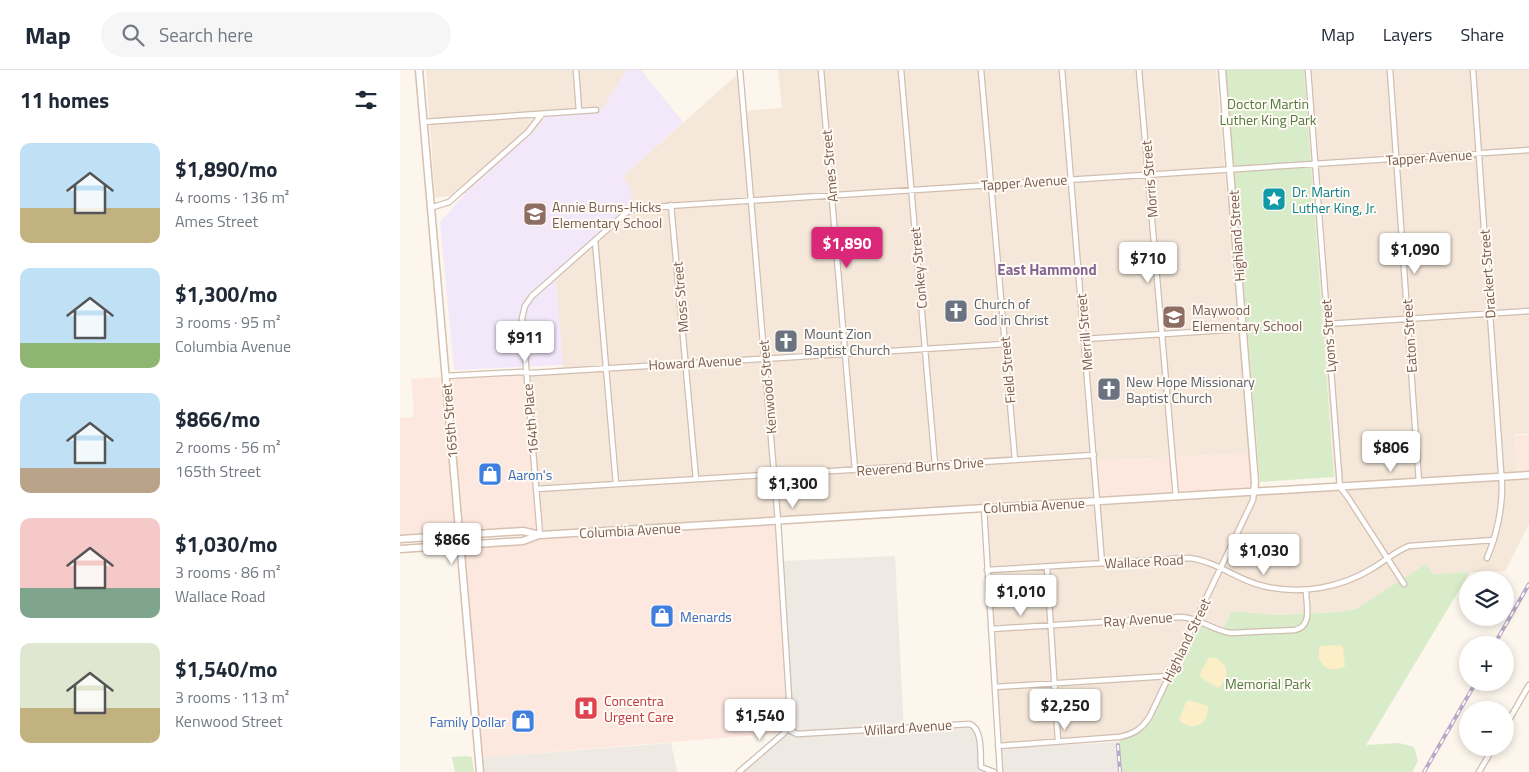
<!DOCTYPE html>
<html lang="en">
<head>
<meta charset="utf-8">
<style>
	body { margin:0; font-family:"Titillium Web",sans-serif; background:#f6f6f7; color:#1f2937; height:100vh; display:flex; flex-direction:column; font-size:19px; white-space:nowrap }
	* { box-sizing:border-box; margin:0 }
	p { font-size:16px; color:#747a83 }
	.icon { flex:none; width:28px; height:28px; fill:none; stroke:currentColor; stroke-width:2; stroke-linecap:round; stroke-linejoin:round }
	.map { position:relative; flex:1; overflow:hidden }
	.drawer { display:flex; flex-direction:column; background:#fff; width:400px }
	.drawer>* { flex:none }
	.buttons { position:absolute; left:1059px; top:501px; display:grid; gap:10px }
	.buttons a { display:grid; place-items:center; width:55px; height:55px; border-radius:50%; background:#fff; box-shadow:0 2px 8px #0003; font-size:25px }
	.price { position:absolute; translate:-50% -42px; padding:0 11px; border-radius:5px; background:#fff; color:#222; font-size:16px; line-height:32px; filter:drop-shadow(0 1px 2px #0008) }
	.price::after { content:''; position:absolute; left:50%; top:30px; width:15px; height:11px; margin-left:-8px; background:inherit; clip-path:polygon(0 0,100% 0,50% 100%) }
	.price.current { background:#db2777; color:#fff }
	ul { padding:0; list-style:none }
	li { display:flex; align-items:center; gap:15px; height:125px; padding:0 20px }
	li span { display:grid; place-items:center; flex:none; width:140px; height:100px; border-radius:10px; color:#555 }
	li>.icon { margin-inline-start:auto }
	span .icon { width:60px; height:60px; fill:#fffc; stroke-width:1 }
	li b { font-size:21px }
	h2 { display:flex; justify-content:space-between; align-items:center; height:60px; padding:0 20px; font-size:21px }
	header { display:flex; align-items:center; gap:30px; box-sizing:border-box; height:70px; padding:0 25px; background:#fff; border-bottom:1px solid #e0e1e3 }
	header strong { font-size:24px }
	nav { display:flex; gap:28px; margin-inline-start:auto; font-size:18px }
	.search { width:350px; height:45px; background:#f6f6f7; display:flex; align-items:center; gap:12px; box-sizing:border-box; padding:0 18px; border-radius:28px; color:#747a83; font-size:19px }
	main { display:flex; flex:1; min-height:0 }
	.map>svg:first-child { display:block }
</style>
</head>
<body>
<header>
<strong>Map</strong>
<div class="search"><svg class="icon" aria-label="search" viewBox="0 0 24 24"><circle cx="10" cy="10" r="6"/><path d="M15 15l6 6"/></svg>Search here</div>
<nav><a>Map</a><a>Layers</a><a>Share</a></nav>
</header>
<main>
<section class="drawer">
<h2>11 homes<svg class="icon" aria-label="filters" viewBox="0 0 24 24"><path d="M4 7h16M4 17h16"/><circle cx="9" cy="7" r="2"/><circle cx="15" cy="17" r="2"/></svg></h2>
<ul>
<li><span style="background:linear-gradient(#bfe0f5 65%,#c2b280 0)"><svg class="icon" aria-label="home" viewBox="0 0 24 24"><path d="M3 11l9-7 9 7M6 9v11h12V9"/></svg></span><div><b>$1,890/mo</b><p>4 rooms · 136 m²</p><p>Ames Street</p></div></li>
<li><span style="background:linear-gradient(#bfe0f5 75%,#8fb573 0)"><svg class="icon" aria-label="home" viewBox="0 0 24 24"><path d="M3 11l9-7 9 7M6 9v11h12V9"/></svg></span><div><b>$1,300/mo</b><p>3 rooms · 95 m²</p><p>Columbia Avenue</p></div></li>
<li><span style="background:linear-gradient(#bfe0f5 75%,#b9a48a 0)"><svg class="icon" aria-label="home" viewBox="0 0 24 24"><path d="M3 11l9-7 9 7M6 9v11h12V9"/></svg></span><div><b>$866/mo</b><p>2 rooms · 56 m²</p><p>165th Street</p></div></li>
<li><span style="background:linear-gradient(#f6c9c9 70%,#7fa58c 0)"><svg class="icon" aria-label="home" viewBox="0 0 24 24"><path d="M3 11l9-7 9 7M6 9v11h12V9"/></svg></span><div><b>$1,030/mo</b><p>3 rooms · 86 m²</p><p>Wallace Road</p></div></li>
<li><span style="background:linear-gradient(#dfe7d0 65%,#c2b280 0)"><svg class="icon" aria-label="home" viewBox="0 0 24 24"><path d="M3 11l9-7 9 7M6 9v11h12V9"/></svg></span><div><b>$1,540/mo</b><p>3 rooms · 113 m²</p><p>Kenwood Street</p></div></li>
</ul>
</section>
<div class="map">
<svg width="1129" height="702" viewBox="0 0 1129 702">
	<rect width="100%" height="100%" fill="#fdf6ec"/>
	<!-- residential -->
	<path fill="#f5e8da" d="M26,0H227L203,38L151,41L134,61L66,123L35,128Z
		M378,0H816L850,383L696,391L699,430L141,464L130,301L163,297L155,200L232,136L222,107L340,2L343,41L382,38Z
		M904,0H1129V364H1115L1117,405L935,415Z
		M1129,407V454L1105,501L1032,504L1026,495L956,539L939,542L878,545L832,541L823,560L797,550L856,424Z
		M852,424L851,430L749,645L742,654L736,660L719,666L599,674L585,440Z"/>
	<!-- commercial -->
	<path fill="#fde8e0" d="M125,304L138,463L62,462L47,308Z
		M44,307L58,463L0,468V348L14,347L11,309Z
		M1115,365H1129V404L1117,405Z
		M850,383L852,421L699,430L696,391Z
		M377,452L389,644L383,663L79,688L63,476L141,466Z"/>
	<!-- industrial -->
	<path fill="#efe9e4" d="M495,486L504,660L569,656L575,663L582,702H342L385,666L390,651L382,491Z
		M719,672L722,702H603L601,678Z
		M271,673L277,702H81L79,688Z"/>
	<!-- education -->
	<path fill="#f3e8fa" d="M227,0H241L283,52L222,107L231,118L232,136L155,200L163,295L54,300L40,152L66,123L134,61L151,41L203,38Z"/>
	<!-- green -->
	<path fill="#d8ecc9" d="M826,0H904L934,407L860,412Z
		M1026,494L1033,504L1070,502L966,675L999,673L1014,677L1018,691L1012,702H722L719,667L727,665L745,653L795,550L822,561L832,541L878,545L939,542L956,539Z
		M66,686L72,687L74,702H55L52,687Z"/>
	<!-- sand -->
	<path fill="#fcefc7" d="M940,575L943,577L945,596C929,606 914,593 920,576Z
		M809,587C827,588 833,607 818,618L801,608L800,604Z
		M789,630L808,636C810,654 792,663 779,650L786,632Z"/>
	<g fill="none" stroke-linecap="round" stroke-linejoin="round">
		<!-- street casing -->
		<g stroke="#d1beb0" stroke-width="7">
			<path id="street" d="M176,0L179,41
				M421,0L455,400
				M501,0L535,395
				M581,0L615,390
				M662,0L702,493
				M739,0L776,427
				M908,0L940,417L947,426L1004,514
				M990,0L1019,412
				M1073,0L1102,416C1102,442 1097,464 1087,488
				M23,52L196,40
				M271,135L296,409
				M30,138L49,132L128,62L142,44
				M195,170L216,414
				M927,254L1129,241
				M684,269L843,259
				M45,306L121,302L132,303L605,274
				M136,419L694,385
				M584,438L600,702
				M140,465L122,248L125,236L132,226L227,142L237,138L1129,80
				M647,497L658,671
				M587,500L789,488C816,491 837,510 863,516C901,525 941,518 973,498C986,490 996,481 1009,476L1094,470
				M591,559L782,547C799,548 814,561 831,563L895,560C913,556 906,535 906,520
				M595,617L769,606
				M1105,657L1129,615
				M387,659L397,664L570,654C583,660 580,684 581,697L594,702
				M598,676L719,667C734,664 742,659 750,646L853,430L854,422
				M339,702L383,664L387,659L390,644L378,451L340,0
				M1079,702L1093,678"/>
		</g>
		<!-- secondary casing -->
		<g stroke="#d6c0b0" stroke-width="9">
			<path id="secondary" d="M19,0L80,702
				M822,0L855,412L854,422
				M0,469L123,461L140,465L1129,405
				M0,479L123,471L139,465"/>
		</g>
		<!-- street -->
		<use href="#street" stroke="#fff" stroke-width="4.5"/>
		<!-- secondary -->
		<use href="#secondary" stroke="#fff" stroke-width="6"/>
		<!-- rail casing -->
		<g stroke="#b9a8c9" stroke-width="4">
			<path id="rail" d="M1094,575L1129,514
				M718,675L720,702
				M1024,702L1076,612"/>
		</g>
		<!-- rail -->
		<use href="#rail" stroke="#fffaf3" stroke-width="2" stroke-dasharray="5.5" stroke-linecap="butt"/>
	</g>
	<!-- icons -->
	<defs>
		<g id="sight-square" transform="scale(1.25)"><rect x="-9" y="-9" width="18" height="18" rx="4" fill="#0f9aa8" stroke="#fffaf3"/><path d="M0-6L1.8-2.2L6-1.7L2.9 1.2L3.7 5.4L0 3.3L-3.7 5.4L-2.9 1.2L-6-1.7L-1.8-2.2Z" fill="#fff"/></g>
		<g id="school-square" transform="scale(1.25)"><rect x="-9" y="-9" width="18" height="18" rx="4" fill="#8d6e63" stroke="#fffaf3"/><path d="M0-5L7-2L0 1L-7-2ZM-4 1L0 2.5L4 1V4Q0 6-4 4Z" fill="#fff"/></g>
		<g id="church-square" transform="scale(1.25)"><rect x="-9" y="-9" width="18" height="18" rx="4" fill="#6b7280" stroke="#fffaf3"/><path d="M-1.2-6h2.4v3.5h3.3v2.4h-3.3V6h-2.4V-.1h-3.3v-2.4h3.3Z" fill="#fff"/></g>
		<g id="shop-square" transform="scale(1.25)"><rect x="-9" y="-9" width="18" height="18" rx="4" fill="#3f7fe0" stroke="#fffaf3"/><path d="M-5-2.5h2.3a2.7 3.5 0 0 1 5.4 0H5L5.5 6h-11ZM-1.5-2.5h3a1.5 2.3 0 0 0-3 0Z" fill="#fff"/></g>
		<g id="hospital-square" transform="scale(1.25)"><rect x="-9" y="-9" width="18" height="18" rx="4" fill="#e0444e" stroke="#fffaf3"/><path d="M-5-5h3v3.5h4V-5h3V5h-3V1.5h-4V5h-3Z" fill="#fff"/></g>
	</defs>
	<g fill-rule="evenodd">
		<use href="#sight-square" x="874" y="129"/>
		<use href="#school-square" x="135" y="144"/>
		<use href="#church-square" x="556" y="241"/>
		<use href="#school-square" x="774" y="247"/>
		<use href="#church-square" x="386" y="271"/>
		<use href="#church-square" x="709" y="319"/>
		<use href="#shop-square" x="90" y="404"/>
		<use href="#shop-square" x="262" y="546"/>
		<use href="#hospital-square" x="186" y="638"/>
		<use href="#shop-square" x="123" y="651"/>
	</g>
	<g text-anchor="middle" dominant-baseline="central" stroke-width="4" stroke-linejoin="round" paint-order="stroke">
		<!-- park labels -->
		<g font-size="14" fill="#537a41" stroke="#fffaf3">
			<text x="868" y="33">Doctor Martin<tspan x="868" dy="16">Luther King Park</tspan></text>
			<text x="868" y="613">Memorial Park</text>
		</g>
		<!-- street labels -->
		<g font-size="14" fill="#7a5c4d" stroke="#fffaf3">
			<text transform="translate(1029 87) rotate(-4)">Tapper Avenue</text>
			<text transform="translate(429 96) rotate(-95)">Ames Street</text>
			<text transform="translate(749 109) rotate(-95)">Morris Street</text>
			<text transform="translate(624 112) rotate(-4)">Tapper Avenue</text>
			<text transform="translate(836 166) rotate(-94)">Highland Street</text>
			<text transform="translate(518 198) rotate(-95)">Conkey Street</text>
			<text transform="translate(1087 204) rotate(-94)">Drackert Street</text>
			<text transform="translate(280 227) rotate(-95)">Moss Street</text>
			<text transform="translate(684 262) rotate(-95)">Merrill Street</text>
			<text transform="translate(928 266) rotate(-94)">Lyons Street</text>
			<text transform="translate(1009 266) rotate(-94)">Eaton Street</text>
			<text transform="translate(295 292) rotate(-3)">Howard Avenue</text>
			<text transform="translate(607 300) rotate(-95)">Field Street</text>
			<text transform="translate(367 317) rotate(-95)">Kenwood Street</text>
			<text transform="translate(130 349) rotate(-95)">164th Place</text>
			<text transform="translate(49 351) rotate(-95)">165th Street</text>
			<text transform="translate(520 396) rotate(-4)">Reverend Burns Drive</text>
			<text transform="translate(634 435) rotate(-3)">Columbia Avenue</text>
			<text transform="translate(230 460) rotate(-3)">Columbia Avenue</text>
			<text transform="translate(744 491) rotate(-3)">Wallace Road</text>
			<text transform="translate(738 549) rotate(-4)">Ray Avenue</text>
			<text transform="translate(786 570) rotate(-64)">Highland Street</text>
			<text transform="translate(508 657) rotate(-4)">Willard Avenue</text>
		</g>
		<!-- culture labels -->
		<g font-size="14" fill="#0d838f" stroke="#fffaf3" text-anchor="start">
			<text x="892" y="121">Dr. Martin<tspan x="892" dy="16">Luther King, Jr.</tspan></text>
		</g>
		<!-- education labels -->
		<g font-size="14" fill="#785e54" stroke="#fffaf3" text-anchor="start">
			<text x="152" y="136">Annie Burns-Hicks<tspan x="152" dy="16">Elementary School</tspan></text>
			<text x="792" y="239">Maywood<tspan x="792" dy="16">Elementary School</tspan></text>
		</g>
		<!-- worship labels -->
		<g font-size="14" fill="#5b616d" stroke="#fffaf3" text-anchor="start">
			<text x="574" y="233">Church of<tspan x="574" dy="16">God in Christ</tspan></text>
			<text x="404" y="263">Mount Zion<tspan x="404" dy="16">Baptist Church</tspan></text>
			<text x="726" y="311">New Hope Missionary<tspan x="726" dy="16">Baptist Church</tspan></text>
		</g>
		<!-- shop labels -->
		<g font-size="14" fill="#366cbe" stroke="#fffaf3" text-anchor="start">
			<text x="108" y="404">Aaron's</text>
			<text x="280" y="546">Menards</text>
			<text x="106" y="651" text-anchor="end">Family Dollar</text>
		</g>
		<!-- health labels -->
		<g font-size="14" fill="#be3a42" stroke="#fffaf3" text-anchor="start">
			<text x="204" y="630">Concentra<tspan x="204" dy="16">Urgent Care</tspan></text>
		</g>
		<!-- neighbourhood labels -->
		<g font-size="15" font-weight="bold" fill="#846695" stroke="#fffaf3">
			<text x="647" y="199">East Hammond</text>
		</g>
	</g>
</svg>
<div class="buttons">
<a><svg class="icon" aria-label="layers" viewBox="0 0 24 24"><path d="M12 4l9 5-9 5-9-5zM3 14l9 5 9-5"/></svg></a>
<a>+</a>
<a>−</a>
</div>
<b class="price current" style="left:447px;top:199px">$1,890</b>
<b class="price" style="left:1015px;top:205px">$1,090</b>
<b class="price" style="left:748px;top:214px">$710</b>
<b class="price" style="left:125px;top:293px">$911</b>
<b class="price" style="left:991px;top:403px">$806</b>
<b class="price" style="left:393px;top:439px">$1,300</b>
<b class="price" style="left:52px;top:495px">$866</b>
<b class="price" style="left:864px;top:506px">$1,030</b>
<b class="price" style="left:621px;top:547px">$1,010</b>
<b class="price" style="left:665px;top:661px">$2,250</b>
<b class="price" style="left:360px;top:671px">$1,540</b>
</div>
</main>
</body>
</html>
